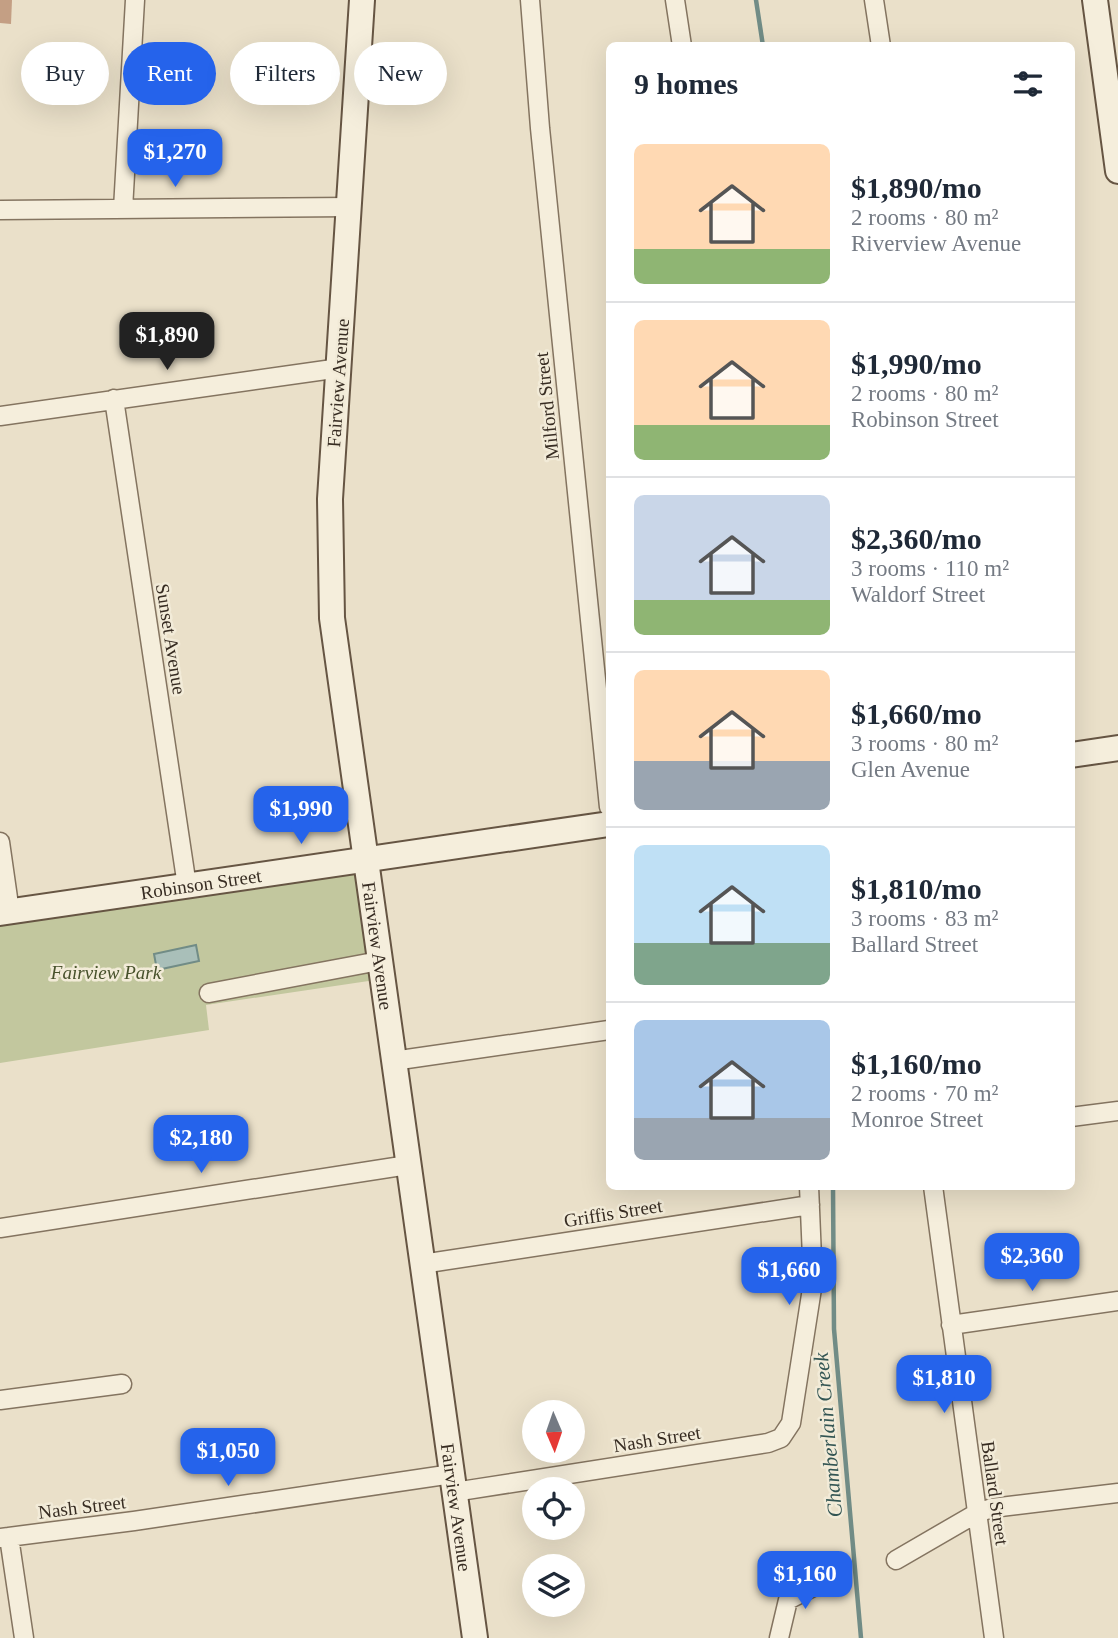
<!DOCTYPE html>
<html lang="en">
<head>
<meta charset="utf-8">
<style>
	body { margin:0; font-family:Georgia,serif; background:#f6f6f7; color:#1f2937; height:100vh; display:flex; flex-direction:column; font-size:26px; white-space:nowrap }
	* { box-sizing:border-box; margin:0 }
	p { font-size:23px; color:#747a83 }
	.icon { flex:none; width:38px; height:38px; fill:none; stroke:currentColor; stroke-width:2; stroke-linecap:round; stroke-linejoin:round }
	.map { position:relative; flex:1; overflow:hidden }
	.panel { position:absolute; left:606px; top:42px; width:469px; height:1148px; display:flex; flex-direction:column; background:#fff; border-radius:10px; box-shadow:0 7px 28px #0002 }
	.panel>* { flex:none }
	.banner { position:absolute; left:21px; top:42px; width:480px; height:63px; display:flex; gap:14px }
	.needle { width:46px; rotate:178deg }
	.tools { position:absolute; left:522px; top:1400px; display:grid; gap:14px }
	.tools a { display:grid; place-items:center; width:63px; height:63px; border-radius:50%; background:#fff; box-shadow:0 7px 28px #0002; font-size:35px }
	.price { position:absolute; translate:-50% -60px; padding:0 16px; border-radius:14px; background:#2563eb; color:#fff; font-size:23px; line-height:46px; filter:drop-shadow(0 2px 4px #0008) }
	.price::after { content:''; position:absolute; left:50%; top:42px; width:21px; height:16px; margin-left:-10px; background:inherit; clip-path:polygon(0 0,100% 0,50% 100%) }
	.price.selected { background:#222; color:#fff }
	ul { padding:0; list-style:none }
	li { display:flex; align-items:center; gap:21px; height:175px; padding:0 28px }
	li+li { border-top:2px solid #e0e1e3 }
	li span { display:grid; place-items:center; flex:none; width:196px; height:140px; border-radius:10px; color:#555 }
	li>.icon { margin-inline-start:auto }
	span .icon { width:84px; height:84px; fill:#fffc; stroke-width:1 }
	li b { font-size:30px }
	h2 { display:flex; justify-content:space-between; align-items:center; height:84px; padding:0 28px; font-size:30px }
	.chip { padding:0 24px; border-radius:32px; background:#fff; box-shadow:0 7px 28px #0002; font-size:24px; line-height:63px }
	.chip.selected { background:#2563eb; color:#fff }
	.map>svg:first-child { display:block }
</style>
</head>
<body>
<div class="map">
<svg width="1118" height="1638" viewBox="0 0 1118 1638">
	<rect width="100%" height="100%" fill="#eae0c9"/>
	<!-- green -->
	<path fill="#c2c79e" d="M366,860L382,979L206,1005L209,1030L0,1063V913Z"/>
	<!-- water -->
	<path fill="#a9bfb9" stroke="#718c86" stroke-width="2" d="M196,945L199,961L157,970L154,954Z"/>
	<g fill="none" stroke-linecap="round" stroke-linejoin="round">
		<!-- stream -->
		<path stroke="#718c86" stroke-width="4.5" d="M756,0L763,46
			M833,1186L834,1329L861,1638"/>
	</g>
	<!-- building -->
	<path fill="#c49f84" d="M0,0H12L11,24L0,23Z"/>
	<g fill="none" stroke-linecap="round" stroke-linejoin="round">
		<!-- street casing -->
		<g stroke="#847460" stroke-width="21">
			<path id="street" d="M530,0L540,128L609,807
				M675,0L682,46
				M874,0L881,46
				M123,209L135,0
				M0,210L351,207
				M114,399L187,886
				M0,416L340,368
				M0,842L10,912
				M209,993L379,961
				M393,1061L609,1030
				M1071,1117L1118,1111
				M933,1186L994,1638
				M0,1228L408,1165
				M422,1264L810,1205
				M951,1325L1118,1301
				M0,1400L122,1384
				M454,1492L768,1443L781,1438L791,1423L813,1282L809,1186
				M9,1537L24,1638
				M0,1538L134,1521L452,1474
				M896,1560L977,1513L992,1508L1118,1493
				M779,1638L788,1600L825,1581"/>
		</g>
		<!-- secondary casing -->
		<g stroke="#665543" stroke-width="28">
			<g id="secondary">
				<path id="s1" d="M362,0L330,499L332,618L475,1638"/>
				<path d="M1095,0L1118,171"/>
				<path d="M1071,755L1118,748"/>
				<path id="s2" d="M0,913L609,824"/>
			</g>
		</g>
		<!-- street -->
		<use href="#street" stroke="#f5eedc" stroke-width="18"/>
		<!-- secondary -->
		<use href="#secondary" stroke="#f5eedc" stroke-width="24"/>
	</g>
	<g text-anchor="middle" dominant-baseline="central" stroke-width="5" stroke-linejoin="round" paint-order="stroke">
		<!-- street labels -->
		<g font-size="19" fill="#372c22" stroke="#f2ebd8">
			<text transform="translate(338 383) rotate(-86)">Fairview Avenue</text>
			<text transform="translate(547 406) rotate(-96)">Milford Street</text>
			<text transform="translate(171 639) rotate(81)">Sunset Avenue</text>
			<text stroke="none"><textPath href="#s2" startOffset="203">Robinson Street</textPath></text>
			<text stroke="none"><textPath href="#s1" startOffset="950">Fairview Avenue</textPath></text>
			<text transform="translate(613 1213) rotate(-9)">Griffis Street</text>
			<text transform="translate(657 1439) rotate(-9)">Nash Street</text>
			<text transform="translate(995 1493) rotate(82)">Ballard Street</text>
			<text transform="translate(82 1507) rotate(-7)">Nash Street</text>
			<text stroke="none"><textPath href="#s1" startOffset="1517">Fairview Avenue</textPath></text>
		</g>
		<!-- park labels -->
		<g font-size="19" font-style="italic" fill="#47512b" stroke="#f2ebd8">
			<text x="106" y="972">Fairview Park</text>
		</g>
		<!-- water labels -->
		<g font-size="21" font-style="italic" fill="#335553" stroke="#f2ebd8">
			<text transform="translate(828 1435) rotate(-95)">Chamberlain Creek</text>
		</g>
	</g>
</svg>
<div class="tools">
<a><svg class="needle" viewBox="-14 -14 28 28"><path d="M0-13l5 13h-10z" fill="#e53935"/><path d="M0 13l5-13h-10z" fill="#747a83"/></svg></a>
<a><svg class="icon" aria-label="locate" viewBox="0 0 24 24"><circle cx="12" cy="12" r="6"/><path d="M12 2v4M12 18v4M2 12h4M18 12h4"/></svg></a>
<a><svg class="icon" aria-label="layers" viewBox="0 0 24 24"><path d="M12 4l9 5-9 5-9-5zM3 14l9 5 9-5"/></svg></a>
</div>
<b class="price" style="left:175px;top:189px">$1,270</b>
<b class="price selected" style="left:167px;top:372px">$1,890</b>
<b class="price" style="left:301px;top:846px">$1,990</b>
<b class="price" style="left:201px;top:1175px">$2,180</b>
<b class="price" style="left:1032px;top:1293px">$2,360</b>
<b class="price" style="left:789px;top:1307px">$1,660</b>
<b class="price" style="left:944px;top:1415px">$1,810</b>
<b class="price" style="left:228px;top:1488px">$1,050</b>
<b class="price" style="left:805px;top:1611px">$1,160</b>
<div class="banner">
<a class="chip">Buy</a>
<a class="chip selected">Rent</a>
<a class="chip">Filters</a>
<a class="chip">New</a>
</div>
<section class="panel">
<h2>9 homes<svg class="icon" aria-label="filters" viewBox="0 0 24 24"><path d="M4 7h16M4 17h16"/><circle cx="9" cy="7" r="2"/><circle cx="15" cy="17" r="2"/></svg></h2>
<ul>
<li><span style="background:linear-gradient(#ffd9b3 75%,#8fb573 0)"><svg class="icon" aria-label="home" viewBox="0 0 24 24"><path d="M3 11l9-7 9 7M6 9v11h12V9"/></svg></span><div><b>$1,890/mo</b><p>2 rooms · 80 m²</p><p>Riverview Avenue</p></div></li>
<li><span style="background:linear-gradient(#ffd9b3 75%,#8fb573 0)"><svg class="icon" aria-label="home" viewBox="0 0 24 24"><path d="M3 11l9-7 9 7M6 9v11h12V9"/></svg></span><div><b>$1,990/mo</b><p>2 rooms · 80 m²</p><p>Robinson Street</p></div></li>
<li><span style="background:linear-gradient(#c9d6e8 75%,#8fb573 0)"><svg class="icon" aria-label="home" viewBox="0 0 24 24"><path d="M3 11l9-7 9 7M6 9v11h12V9"/></svg></span><div><b>$2,360/mo</b><p>3 rooms · 110 m²</p><p>Waldorf Street</p></div></li>
<li><span style="background:linear-gradient(#ffd9b3 65%,#9aa5b1 0)"><svg class="icon" aria-label="home" viewBox="0 0 24 24"><path d="M3 11l9-7 9 7M6 9v11h12V9"/></svg></span><div><b>$1,660/mo</b><p>3 rooms · 80 m²</p><p>Glen Avenue</p></div></li>
<li><span style="background:linear-gradient(#bfe0f5 70%,#7fa58c 0)"><svg class="icon" aria-label="home" viewBox="0 0 24 24"><path d="M3 11l9-7 9 7M6 9v11h12V9"/></svg></span><div><b>$1,810/mo</b><p>3 rooms · 83 m²</p><p>Ballard Street</p></div></li>
<li><span style="background:linear-gradient(#a9c7e8 70%,#9aa5b1 0)"><svg class="icon" aria-label="home" viewBox="0 0 24 24"><path d="M3 11l9-7 9 7M6 9v11h12V9"/></svg></span><div><b>$1,160/mo</b><p>2 rooms · 70 m²</p><p>Monroe Street</p></div></li>
</ul>
</section>
</div>
</body>
</html>
